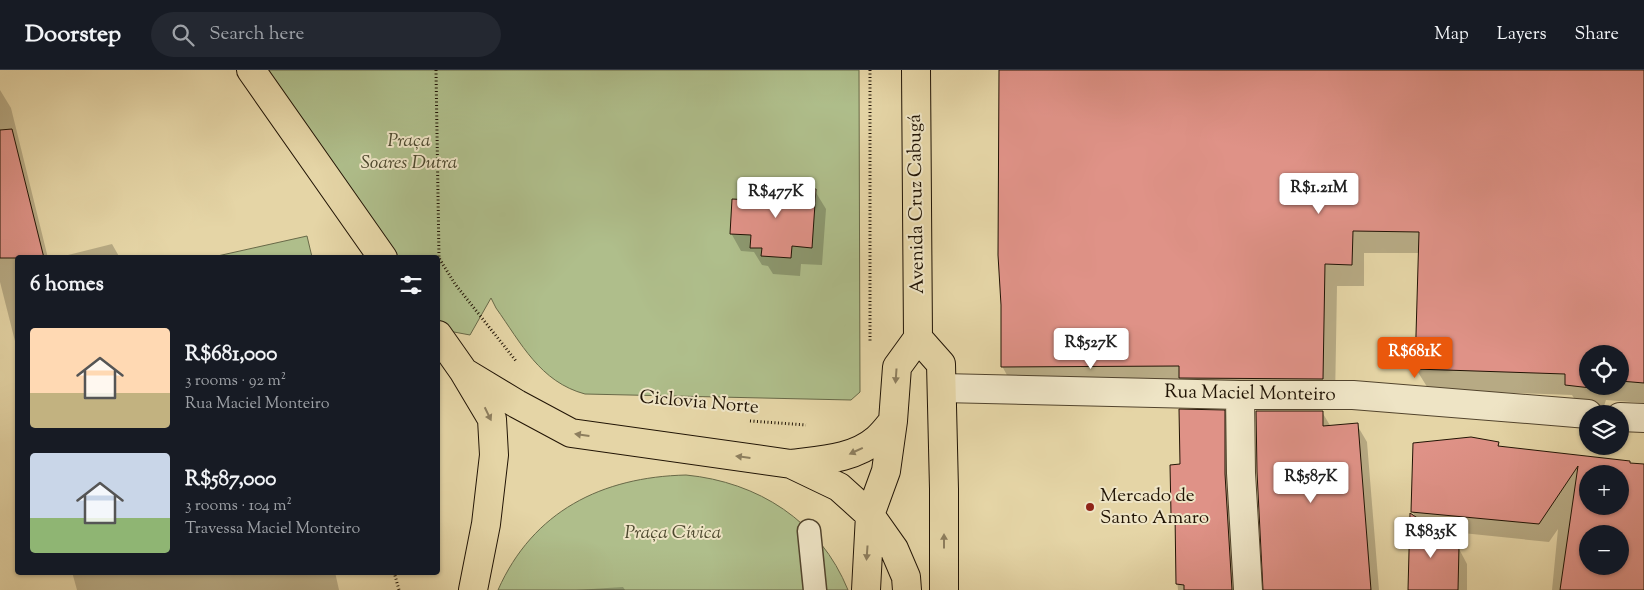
<!DOCTYPE html>
<html lang="en">
<head>
<meta charset="utf-8">
<style>
	body { margin:0; font-family:"Sorts Mill Goudy",serif; background:#242831; color:#f1f3f6; height:100vh; display:flex; flex-direction:column; font-size:19px; white-space:nowrap }
	* { box-sizing:border-box; margin:0 }
	p { font-size:16px; color:#9ea1a6 }
	.icon { flex:none; width:28px; height:28px; fill:none; stroke:currentColor; stroke-width:2; stroke-linecap:round; stroke-linejoin:round }
	.map { position:relative; flex:1; overflow:hidden }
	.side { position:absolute; left:15px; top:185px; width:425px; height:320px; display:flex; flex-direction:column; background:#171b24; border-radius:5px; box-shadow:0 1px 4px #0004 }
	.side>* { flex:none }
	.buttons { position:absolute; left:1579px; top:275px; display:grid; gap:10px }
	.buttons a { display:grid; place-items:center; width:50px; height:50px; border-radius:50%; background:#171b24; box-shadow:0 1px 4px #0004; font-size:25px }
	.price { position:absolute; translate:-50% -42px; padding:0 11px; border-radius:5px; background:#fff; color:#222; font-size:16px; line-height:32px; filter:drop-shadow(0 1px 2px #0008) }
	.price::after { content:''; position:absolute; left:50%; top:30px; width:15px; height:11px; margin-left:-8px; background:inherit; clip-path:polygon(0 0,100% 0,50% 100%) }
	.price.selected { background:#ea580c; color:#fff }
	ul { padding:0; list-style:none }
	li { display:flex; align-items:center; gap:15px; height:125px; padding:0 15px }
	li span { display:grid; place-items:center; flex:none; width:140px; height:100px; border-radius:5px; color:#555 }
	li>.icon { margin-inline-start:auto }
	span .icon { width:60px; height:60px; fill:#fffc; stroke-width:1 }
	li b { font-size:21px }
	h2 { display:flex; justify-content:space-between; align-items:center; height:60px; padding:0 15px; font-size:21px }
	header { display:flex; align-items:center; gap:30px; box-sizing:border-box; height:70px; padding:0 25px; background:#171b24; border-bottom:1px solid #363941 }
	header strong { font-size:24px }
	nav { display:flex; gap:28px; margin-inline-start:auto; font-size:18px }
	.search { width:350px; height:45px; background:#242831; display:flex; align-items:center; gap:12px; box-sizing:border-box; padding:0 18px; border-radius:28px; color:#9ea1a6; font-size:19px }
	.map>svg:first-child { display:block }
</style>
</head>
<body>
<header>
<strong>Doorstep</strong>
<div class="search"><svg class="icon" aria-label="search" viewBox="0 0 24 24"><circle cx="10" cy="10" r="6"/><path d="M15 15l6 6"/></svg>Search here</div>
<nav><a>Map</a><a>Layers</a><a>Share</a></nav>
</header>
<div class="map">
<svg width="1644" height="520" viewBox="0 0 1644 520">
	<rect width="100%" height="100%" fill="#e5d5a6"/>
	<filter id="stains"><feTurbulence type="fractalNoise" baseFrequency=".004" numOctaves="4"/><feColorMatrix values="0 0 0 0 .2 0 0 0 0 .09 0 0 0 0 .02 0 0 0 .5 -.17"/></filter>
	<radialGradient id="worn" r=".72"><stop offset=".6" stop-color="#630" stop-opacity="0"/><stop offset="1" stop-color="#630" stop-opacity=".3"/></radialGradient>
	<!-- green -->
	<path fill="#afbe8b" stroke="#686948" d="M251,0H859L860,322L851,330L585,324C540,312 521,273 496,238L491,228L470,265L438,259V188L377,187Z
		M307,166L312,187H213Z
		M686,405C758,412 820,451 848,520H498C533,441 602,407 686,405Z"/>
	<!-- shadow -->
	<path fill="#0003" fill-rule="evenodd" d="M1000,0H1644V333L1606,330L1603,339L1579,336L1572,325L1429,320L1416,299L1420,183H1364V216H1337L1335,331L1014,318L1002,296ZM1588,284H1620V316H1588Z
		M0,20L11,38L48,188H18V283L0,212Z
		M815,121L826,139L822,195L801,194L800,206L773,204L768,196L762,195L754,182L741,181L731,163L754,132Z
		M112,174L120,188H56Z
		M1224,342L1234,358L1240,520H1178L1176,499V450L1172,443L1181,395Z
		M1322,342L1331,357L1357,355L1367,372L1379,520H1265Z
		M1498,373L1500,378L1644,395V520H1552L1558,459L1549,472L1433,460L1458,477L1467,494V520H1409L1416,448L1412,441ZM1588,404H1620V436H1588ZM1588,464H1620V496H1588Z
		M72,502H335L339,520H77Z
		M623,517L625,520H576Z"/>
	<!-- building -->
	<path fill="#df9287" stroke="#211405" fill-rule="evenodd" d="M999,0H1644V313L1620,311V284H1588V316H1592L1591,318L1565,315V304L1415,299L1419,162L1353,161L1352,195L1325,194L1323,309L1179,308V296L1001,297V235L998,185Z
		M12,59L44,188H0V60Z
		M753,115L816,119L812,178L792,176L791,188L761,186L762,178H750L751,165L730,164L732,129L752,130Z
		M1179,339L1225,340V404L1232,520H1184V515L1176,514L1175,444H1171L1170,395L1180,394Z
		M1256,341H1323V356L1358,353L1371,520H1263L1257,402Z
		M1471,367L1499,372L1498,376L1630,391V393L1644,394V520H1560L1578,396L1539,454L1411,442L1413,373ZM1588,404H1620V436H1588ZM1588,464H1620V496H1588Z
		M1410,443L1459,476L1458,520H1408Z"/>
	<g fill="none" stroke-linecap="round" stroke-linejoin="round">
		<!-- pedestrian casing -->
		<g stroke="#52442d" stroke-width="25">
			<path id="pedestrian" d="M809,461L815,520"/>
		</g>
		<!-- minor casing -->
		<g stroke="#52442d" stroke-width="30">
			<path id="minor" d="M942,318L1240,325H1353L1588,344
				M1240,325L1241,403L1248,520
				M1620,347L1644,348"/>
		</g>
		<!-- primary casing -->
		<g stroke="#211405" stroke-width="30">
			<path id="primary" d="M251,0L383,188
				M438,265L464,302L492,349L494,385L486,454L473,520
				M918,268L941,294L944,419V520
				M464,302L517,334L571,363L791,394L839,417L870,445L894,479L906,507L907,520
				M791,394C821,390 854,389 877,369C883,364 888,357 893,351
				M866,520L870,445L886,401L893,351L897,297L918,268L916,0"/>
		</g>
		<!-- path -->
		<path stroke="#211405" stroke-width="3" stroke-dasharray="1 2.5" stroke-linecap="butt" d="M436,0L439,188L455,214L516,291
			M870,0V273
			M750,351L806,355
			M394,502L399,520"/>
		<!-- pedestrian -->
		<use href="#pedestrian" stroke="#eee4c5" stroke-width="22"/>
		<!-- minor -->
		<use href="#minor" stroke="#eee4c5" stroke-width="28"/>
		<!-- primary -->
		<use href="#primary" stroke="#e5d5a6" stroke-width="28"/>
	</g>
	<!-- one-way arrows -->
	<defs><path id="oneway-solid" d="M-6-.8H1V-3.2L6.5 0L1 3.2V.8H-6Z" transform="scale(1.25)"/></defs>
	<g fill="#8d7e5e">
		<use href="#oneway-solid" transform="translate(896 306) rotate(94)"/>
		<use href="#oneway-solid" transform="translate(488 344) rotate(64)"/>
		<use href="#oneway-solid" transform="translate(582 365) rotate(-172)"/>
		<use href="#oneway-solid" transform="translate(856 381) rotate(155)"/>
		<use href="#oneway-solid" transform="translate(743 387) rotate(-173)"/>
		<use href="#oneway-solid" transform="translate(944 471) rotate(-90)"/>
		<use href="#oneway-solid" transform="translate(867 483) rotate(94)"/>
	</g>
	<!-- markers -->
	<circle fill="#8f2418" stroke="#eee4c5" stroke-width="2" cx="1090" cy="437" r="5"/>
	<g text-anchor="middle" dominant-baseline="central" stroke-width="4" stroke-linejoin="round" paint-order="stroke">
		<!-- park labels -->
		<g font-size="19" font-style="italic" fill="#4c472d" stroke="#eee4c5">
			<text x="409" y="71">Praça<tspan x="409" dy="22">Soares Dutra</tspan></text>
			<text x="673" y="463">Praça Cívica</text>
		</g>
		<!-- street labels -->
		<g font-size="19" fill="#211405" stroke="#eee4c5">
			<text transform="translate(917 134) rotate(-91)">Avenida Cruz Cabugá</text>
			<text transform="translate(1250 324) rotate(1)">Rua Maciel Monteiro</text>
			<text transform="translate(699 333) rotate(5)">Ciclovia Norte</text>
		</g>
		<!-- poi labels -->
		<g font-size="19" fill="#211405" stroke="#eee4c5" text-anchor="start">
			<text x="1100" y="426">Mercado de<tspan x="1100" dy="22">Santo Amaro</tspan></text>
		</g>
	</g>
	<rect width="100%" height="100%" filter="url(#stains)"/>
	<rect width="100%" height="100%" fill="url(#worn)"/>
</svg>
<div class="buttons">
<a><svg class="icon" aria-label="locate" viewBox="0 0 24 24"><circle cx="12" cy="12" r="6"/><path d="M12 2v4M12 18v4M2 12h4M18 12h4"/></svg></a>
<a><svg class="icon" aria-label="layers" viewBox="0 0 24 24"><path d="M12 4l9 5-9 5-9-5zM3 14l9 5 9-5"/></svg></a>
<a>+</a>
<a>−</a>
</div>
<b class="price" style="left:1319px;top:145px">R$1.21M</b>
<b class="price" style="left:776px;top:149px">R$477K</b>
<b class="price" style="left:1091px;top:300px">R$527K</b>
<b class="price selected" style="left:1415px;top:309px">R$681K</b>
<b class="price" style="left:1311px;top:434px">R$587K</b>
<b class="price" style="left:1431px;top:489px">R$835K</b>
<section class="side">
<h2>6 homes<svg class="icon" aria-label="filters" viewBox="0 0 24 24"><path d="M4 7h16M4 17h16"/><circle cx="9" cy="7" r="2"/><circle cx="15" cy="17" r="2"/></svg></h2>
<ul>
<li><span style="background:linear-gradient(#ffd9b3 65%,#c2b280 0)"><svg class="icon" aria-label="home" viewBox="0 0 24 24"><path d="M3 11l9-7 9 7M6 9v11h12V9"/></svg></span><div><b>R$681,000</b><p>3 rooms · 92 m²</p><p>Rua Maciel Monteiro</p></div></li>
<li><span style="background:linear-gradient(#c9d6e8 65%,#8fb573 0)"><svg class="icon" aria-label="home" viewBox="0 0 24 24"><path d="M3 11l9-7 9 7M6 9v11h12V9"/></svg></span><div><b>R$587,000</b><p>3 rooms · 104 m²</p><p>Travessa Maciel Monteiro</p></div></li>
</ul>
</section>
</div>
</body>
</html>
